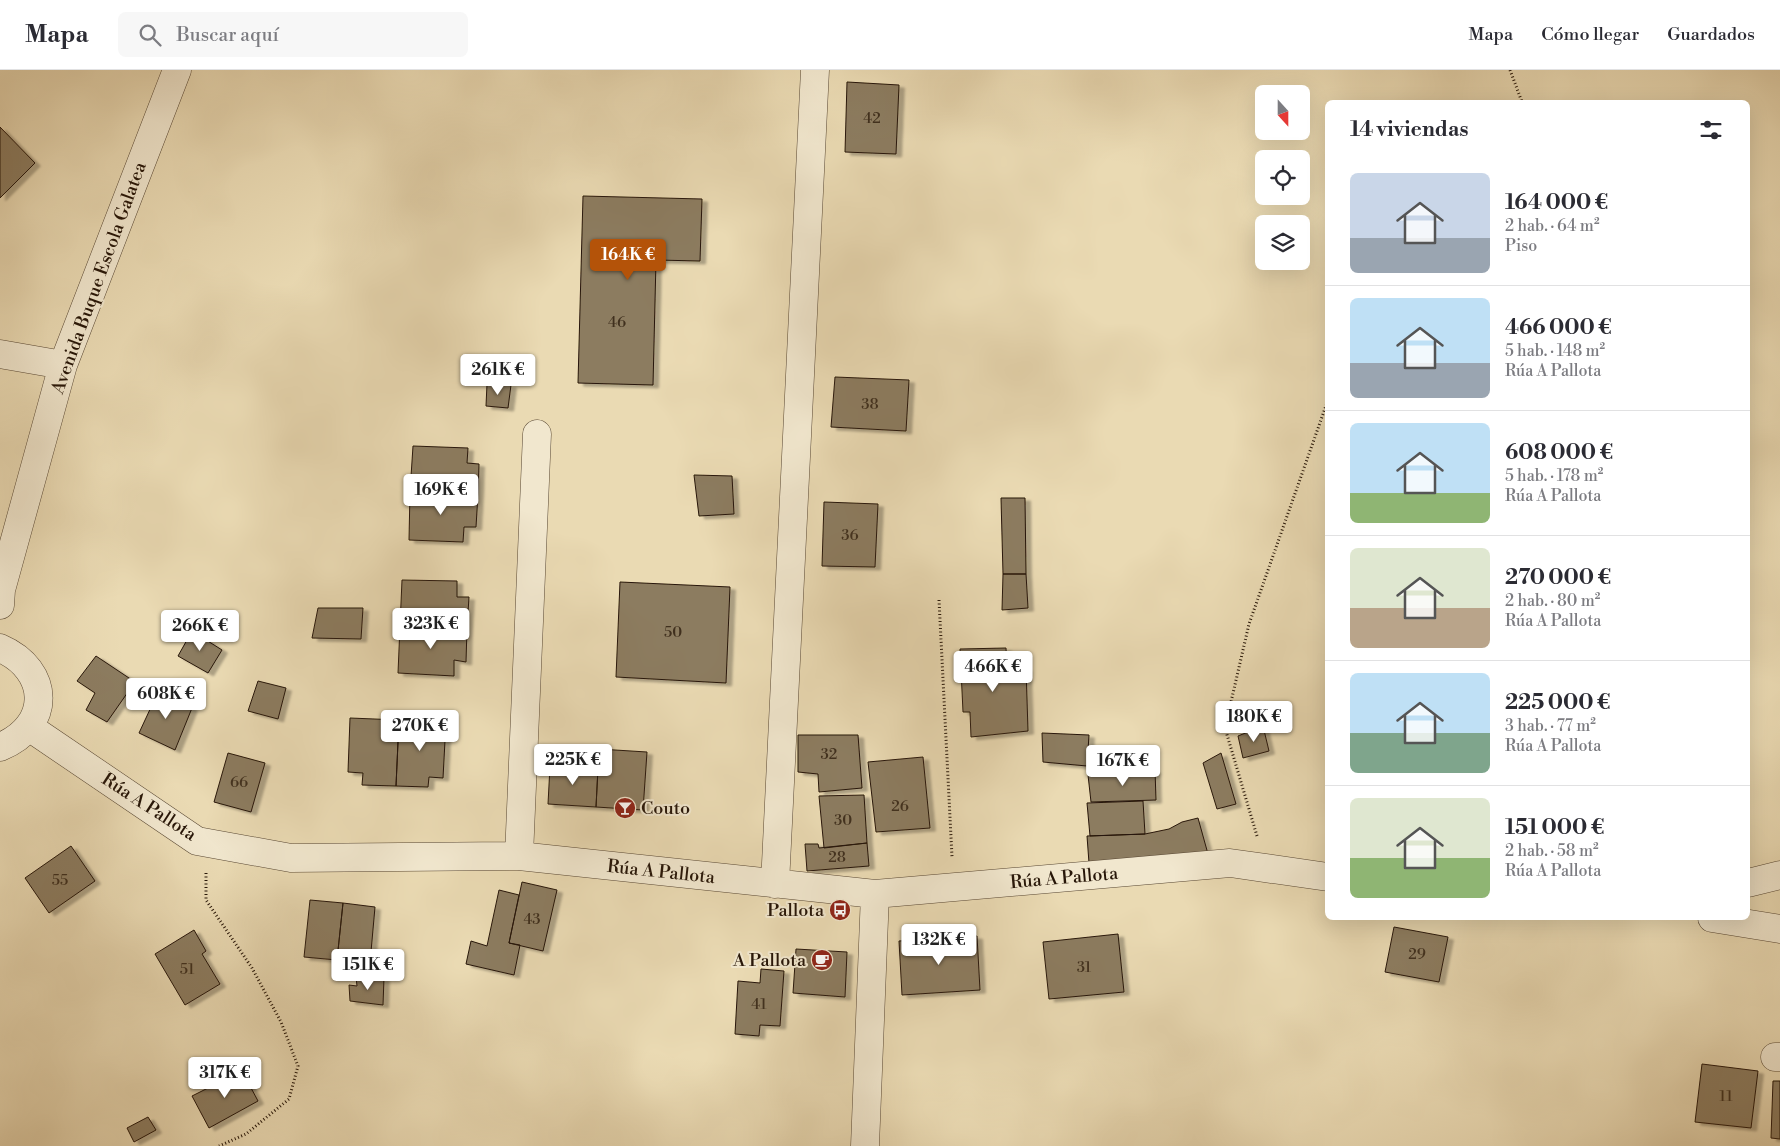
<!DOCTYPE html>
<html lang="es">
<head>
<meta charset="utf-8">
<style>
	body { margin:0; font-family:"Libre Bodoni",serif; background:#f7f7f7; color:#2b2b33; height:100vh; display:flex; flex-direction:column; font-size:19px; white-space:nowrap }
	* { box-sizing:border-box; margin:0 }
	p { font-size:16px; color:#7c7c81 }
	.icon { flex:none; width:28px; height:28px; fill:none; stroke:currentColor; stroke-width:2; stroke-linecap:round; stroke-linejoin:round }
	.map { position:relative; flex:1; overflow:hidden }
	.sheet { position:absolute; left:1325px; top:30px; width:425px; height:820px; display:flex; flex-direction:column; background:#fff; border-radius:8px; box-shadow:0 5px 20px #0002 }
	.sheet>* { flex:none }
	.needle { width:32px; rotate:159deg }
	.fabs { position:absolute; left:1255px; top:15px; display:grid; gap:10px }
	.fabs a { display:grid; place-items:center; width:55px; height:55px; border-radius:8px; background:#fff; box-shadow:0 5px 20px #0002; font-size:25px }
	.price { position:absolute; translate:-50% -42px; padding:0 11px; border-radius:5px; background:#fff; color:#222; font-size:16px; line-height:32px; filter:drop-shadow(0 1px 2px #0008) }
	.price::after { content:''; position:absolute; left:50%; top:30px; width:15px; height:11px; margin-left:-8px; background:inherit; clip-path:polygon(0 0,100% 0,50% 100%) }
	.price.current { background:#b45309; color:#fff }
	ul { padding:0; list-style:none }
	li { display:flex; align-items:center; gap:15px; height:125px; padding:0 25px }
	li+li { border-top:1px solid #e1e1e2 }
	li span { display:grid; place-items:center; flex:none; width:140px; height:100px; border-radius:8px; color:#555 }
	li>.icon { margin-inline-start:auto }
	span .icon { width:60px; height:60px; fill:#fffc; stroke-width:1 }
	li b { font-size:21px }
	h2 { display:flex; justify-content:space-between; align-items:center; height:60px; padding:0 25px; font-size:21px }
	header { display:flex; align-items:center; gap:30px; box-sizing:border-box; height:70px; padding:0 25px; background:#fff; border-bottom:1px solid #e1e1e2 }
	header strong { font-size:24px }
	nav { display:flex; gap:28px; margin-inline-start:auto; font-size:18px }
	.search { width:350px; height:45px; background:#f7f7f7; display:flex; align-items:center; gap:12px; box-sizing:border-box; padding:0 18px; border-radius:8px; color:#7c7c81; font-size:19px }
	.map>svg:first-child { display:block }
</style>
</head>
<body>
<header>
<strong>Mapa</strong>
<div class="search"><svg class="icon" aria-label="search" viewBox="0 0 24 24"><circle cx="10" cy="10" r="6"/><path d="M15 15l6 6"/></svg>Buscar aquí</div>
<nav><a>Mapa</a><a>Cómo llegar</a><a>Guardados</a></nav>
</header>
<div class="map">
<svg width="1780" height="1076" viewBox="0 0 1780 1076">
	<defs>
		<filter id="shadow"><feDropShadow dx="5.5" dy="3" stdDeviation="1" flood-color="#0004"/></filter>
	</defs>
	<rect width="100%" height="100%" fill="#eadab3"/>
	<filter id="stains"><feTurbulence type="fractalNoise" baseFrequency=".004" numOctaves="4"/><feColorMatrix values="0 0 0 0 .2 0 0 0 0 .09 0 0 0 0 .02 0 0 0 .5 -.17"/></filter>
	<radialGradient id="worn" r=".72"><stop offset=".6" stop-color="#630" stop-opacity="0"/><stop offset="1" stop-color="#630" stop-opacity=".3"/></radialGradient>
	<!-- building -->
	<path fill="#8c7c61" stroke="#271608" filter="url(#shadow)" d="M847,12L899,15L896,84L845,82Z
		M0,57L35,93L0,128Z
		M583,126L702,129L700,191L656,190L653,315L578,313Z
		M835,307L909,310L906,361L831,357Z
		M487,314L511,315L508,338L486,336Z
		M413,376L468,378L467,393L479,394L478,424L410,422Z
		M694,405L732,406L734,444L699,446Z
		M410,422L478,424L476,457H464L463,472L409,470Z
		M1001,428H1025L1026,504H1003Z
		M824,432L878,434L875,497L822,496Z
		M1003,504H1026L1028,538L1002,540Z
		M402,510L457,511V527H469L467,558L400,556Z
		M620,512L730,517L726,613L616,607Z
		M318,538H363L361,569L312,568Z
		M400,556L467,558L466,592L454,590V606L398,603Z
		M192,561L222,580L208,603L178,586Z
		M1006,578L1007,599L1026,598L1028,661L971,667L970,642H963L960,579Z
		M96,586L135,612L107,652L86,640L95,623L77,611Z
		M258,611L286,618L278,649L248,641Z
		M159,620L192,638L175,680L139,663Z
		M350,648L399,650L396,716L362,715L363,703L348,702Z
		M399,650L446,652L443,708L429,707L428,717L396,716Z
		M1263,656L1269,681L1243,688L1238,666Z
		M1042,663L1089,665L1087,696L1043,692Z
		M798,665H858L862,718L819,722L818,704L798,702Z
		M599,679L647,682L643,740L596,737Z
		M228,683L265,693L251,742L214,732Z
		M1221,683L1236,734L1217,739L1203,693Z
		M923,687L930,758L876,762L868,692Z
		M550,696L598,698L596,737L548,734Z
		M1155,700L1156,730L1091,732L1088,705Z
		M864,725L867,773L824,778L819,726Z
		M1143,731L1145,764L1090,766L1087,733Z
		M1198,748L1208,784L1089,793L1087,766L1145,764L1169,759L1182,752Z
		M867,773L869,796L807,801L805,774H818L819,778Z
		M71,776L95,811L49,843L25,808Z
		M522,812L557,820L543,881L509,873Z
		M499,820L519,825L509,873L520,875L514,905L466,894L471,871L487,876Z
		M310,830L343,833L337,890L304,887Z
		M343,833L375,837L370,893L337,890Z
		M1394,857L1448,867L1439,912L1385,902Z
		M194,860L206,881L202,884L220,914L185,935L155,884Z
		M1118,864L1124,922L1049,929L1043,872Z
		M977,866L980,920L902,925L899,871Z
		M796,879L847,882L845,927L793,923Z
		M761,899L784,901L780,956L760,955L759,966L735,964L738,911L760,913Z
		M356,907L384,908L383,935L350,931L349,915L357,916Z
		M1702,994L1758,1001L1751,1058L1695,1052Z
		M242,1001L258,1031L209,1058L192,1026Z
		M1773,1011H1780V1069L1771,1068Z
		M148,1047L156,1060L134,1072L127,1058Z"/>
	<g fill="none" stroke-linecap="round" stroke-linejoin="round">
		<!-- minor casing -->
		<g stroke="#584733" stroke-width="29">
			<path id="minor" d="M0,284L63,295
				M0,535L1,520L63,295L177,0
				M0,578C51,600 52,656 0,677
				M29,657L197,771L291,788L519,786L875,824L1230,793L1328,807
				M519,786L537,364
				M1748,813L1780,805
				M775,814L815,0
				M1712,848L1780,859
				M1775,987H1780
				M865,1076L875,824"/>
		</g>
		<!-- path -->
		<path stroke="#271608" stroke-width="3" stroke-dasharray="1 2.5" stroke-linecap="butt" d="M1510,0L1522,32
			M939,530L952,787
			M1257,766L1225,658L1249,554L1328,330
			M206,803V830L252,898L281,952L298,996L289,1029L246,1064L219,1076"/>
		<!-- minor -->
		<use href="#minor" stroke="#f1e7ce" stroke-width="28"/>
	</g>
	<!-- icons -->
	<defs>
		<g id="bar-disc" transform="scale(1.125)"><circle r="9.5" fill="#8f2418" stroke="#f1e7ce"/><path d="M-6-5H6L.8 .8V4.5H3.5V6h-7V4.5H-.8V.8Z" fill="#fff"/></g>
		<g id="bus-disc" transform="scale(1.125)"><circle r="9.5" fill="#8f2418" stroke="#f1e7ce"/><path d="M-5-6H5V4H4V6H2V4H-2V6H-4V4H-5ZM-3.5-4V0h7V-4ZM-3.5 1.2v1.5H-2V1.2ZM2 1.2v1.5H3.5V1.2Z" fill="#fff"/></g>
		<g id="cafe-disc" transform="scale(1.125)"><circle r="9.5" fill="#8f2418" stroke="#f1e7ce"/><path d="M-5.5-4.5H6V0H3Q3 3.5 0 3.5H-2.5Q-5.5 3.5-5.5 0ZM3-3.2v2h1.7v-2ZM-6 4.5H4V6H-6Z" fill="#fff"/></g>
	</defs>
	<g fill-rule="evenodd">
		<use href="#bar-disc" x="625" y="738"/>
		<use href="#bus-disc" x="840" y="840"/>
		<use href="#cafe-disc" x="822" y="890"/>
	</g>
	<g text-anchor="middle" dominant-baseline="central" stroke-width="4" stroke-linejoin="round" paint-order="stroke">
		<!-- number labels -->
		<g font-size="15" fill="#40301e">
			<text x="872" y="48">42</text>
			<text x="617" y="252">46</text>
			<text x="870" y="334">38</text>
			<text x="850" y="465">36</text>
			<text x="673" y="562">50</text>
			<text x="829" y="684">32</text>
			<text x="239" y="712">66</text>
			<text x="900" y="736">26</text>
			<text x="843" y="750">30</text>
			<text x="837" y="787">28</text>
			<text x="60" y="810">55</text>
			<text x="532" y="849">43</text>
			<text x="1417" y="884">29</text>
			<text x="1084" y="897">31</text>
			<text x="187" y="899">51</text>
			<text x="759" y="934">41</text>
			<text x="1726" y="1026">11</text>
		</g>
		<!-- street labels -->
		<g font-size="18" fill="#271608" stroke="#f1e7ce">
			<text transform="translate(99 208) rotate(-70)">Avenida Buque Escola Galatea</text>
			<text transform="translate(149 737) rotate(33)">Rúa A Pallota</text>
			<text transform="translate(661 802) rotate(6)">Rúa A Pallota</text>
			<text transform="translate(1064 808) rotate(-5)">Rúa A Pallota</text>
		</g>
		<!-- poi labels -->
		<g font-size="18" fill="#271608" stroke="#f1e7ce" text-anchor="end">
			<text x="641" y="738" text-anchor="start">Couto</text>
			<text x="824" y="840">Pallota</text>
			<text x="806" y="890">A Pallota</text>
		</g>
	</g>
	<rect width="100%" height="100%" filter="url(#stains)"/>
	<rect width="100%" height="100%" fill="url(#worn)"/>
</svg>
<div class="fabs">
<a><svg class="needle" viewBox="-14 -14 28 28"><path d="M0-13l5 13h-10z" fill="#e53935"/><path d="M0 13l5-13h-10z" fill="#7c7c81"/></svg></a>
<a><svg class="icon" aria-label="locate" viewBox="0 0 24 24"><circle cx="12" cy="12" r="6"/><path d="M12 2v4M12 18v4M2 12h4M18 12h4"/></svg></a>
<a><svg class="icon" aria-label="layers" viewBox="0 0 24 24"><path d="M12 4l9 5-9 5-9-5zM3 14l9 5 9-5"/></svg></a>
</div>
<b class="price current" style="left:628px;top:211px">164K €</b>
<b class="price" style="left:498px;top:326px">261K €</b>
<b class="price" style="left:441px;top:446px">169K €</b>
<b class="price" style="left:431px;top:580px">323K €</b>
<b class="price" style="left:200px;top:582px">266K €</b>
<b class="price" style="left:993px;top:623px">466K €</b>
<b class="price" style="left:166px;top:650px">608K €</b>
<b class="price" style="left:1254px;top:673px">180K €</b>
<b class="price" style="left:420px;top:682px">270K €</b>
<b class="price" style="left:573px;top:716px">225K €</b>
<b class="price" style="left:1123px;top:717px">167K €</b>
<b class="price" style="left:939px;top:896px">132K €</b>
<b class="price" style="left:368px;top:921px">151K €</b>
<b class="price" style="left:225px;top:1029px">317K €</b>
<section class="sheet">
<h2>14 viviendas<svg class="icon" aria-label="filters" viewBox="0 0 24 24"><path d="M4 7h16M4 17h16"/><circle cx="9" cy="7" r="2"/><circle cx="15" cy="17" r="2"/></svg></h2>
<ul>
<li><span style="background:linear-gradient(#c9d6e8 65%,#9aa5b1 0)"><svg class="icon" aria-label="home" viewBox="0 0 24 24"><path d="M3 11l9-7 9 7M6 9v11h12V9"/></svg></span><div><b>164 000 €</b><p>2 hab. · 64 m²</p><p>Piso</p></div></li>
<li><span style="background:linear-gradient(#bfe0f5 65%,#9aa5b1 0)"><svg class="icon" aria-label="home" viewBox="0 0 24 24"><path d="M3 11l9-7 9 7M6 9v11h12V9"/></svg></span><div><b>466 000 €</b><p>5 hab. · 148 m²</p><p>Rúa A Pallota</p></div></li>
<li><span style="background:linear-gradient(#bfe0f5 70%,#8fb573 0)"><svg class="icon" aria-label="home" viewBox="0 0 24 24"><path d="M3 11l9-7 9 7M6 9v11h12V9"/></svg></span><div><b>608 000 €</b><p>5 hab. · 178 m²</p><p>Rúa A Pallota</p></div></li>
<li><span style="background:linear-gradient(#dfe7d0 60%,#b9a48a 0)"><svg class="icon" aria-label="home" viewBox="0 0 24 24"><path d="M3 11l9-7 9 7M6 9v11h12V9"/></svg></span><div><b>270 000 €</b><p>2 hab. · 80 m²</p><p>Rúa A Pallota</p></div></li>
<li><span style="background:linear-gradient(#bfe0f5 60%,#7fa58c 0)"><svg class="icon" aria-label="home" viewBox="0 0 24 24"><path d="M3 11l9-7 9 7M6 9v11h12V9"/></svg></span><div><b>225 000 €</b><p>3 hab. · 77 m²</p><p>Rúa A Pallota</p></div></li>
<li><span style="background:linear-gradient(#dfe7d0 60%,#8fb573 0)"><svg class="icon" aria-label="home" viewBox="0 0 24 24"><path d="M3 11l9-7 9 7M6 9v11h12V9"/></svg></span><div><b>151 000 €</b><p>2 hab. · 58 m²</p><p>Rúa A Pallota</p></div></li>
</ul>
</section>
</div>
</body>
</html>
